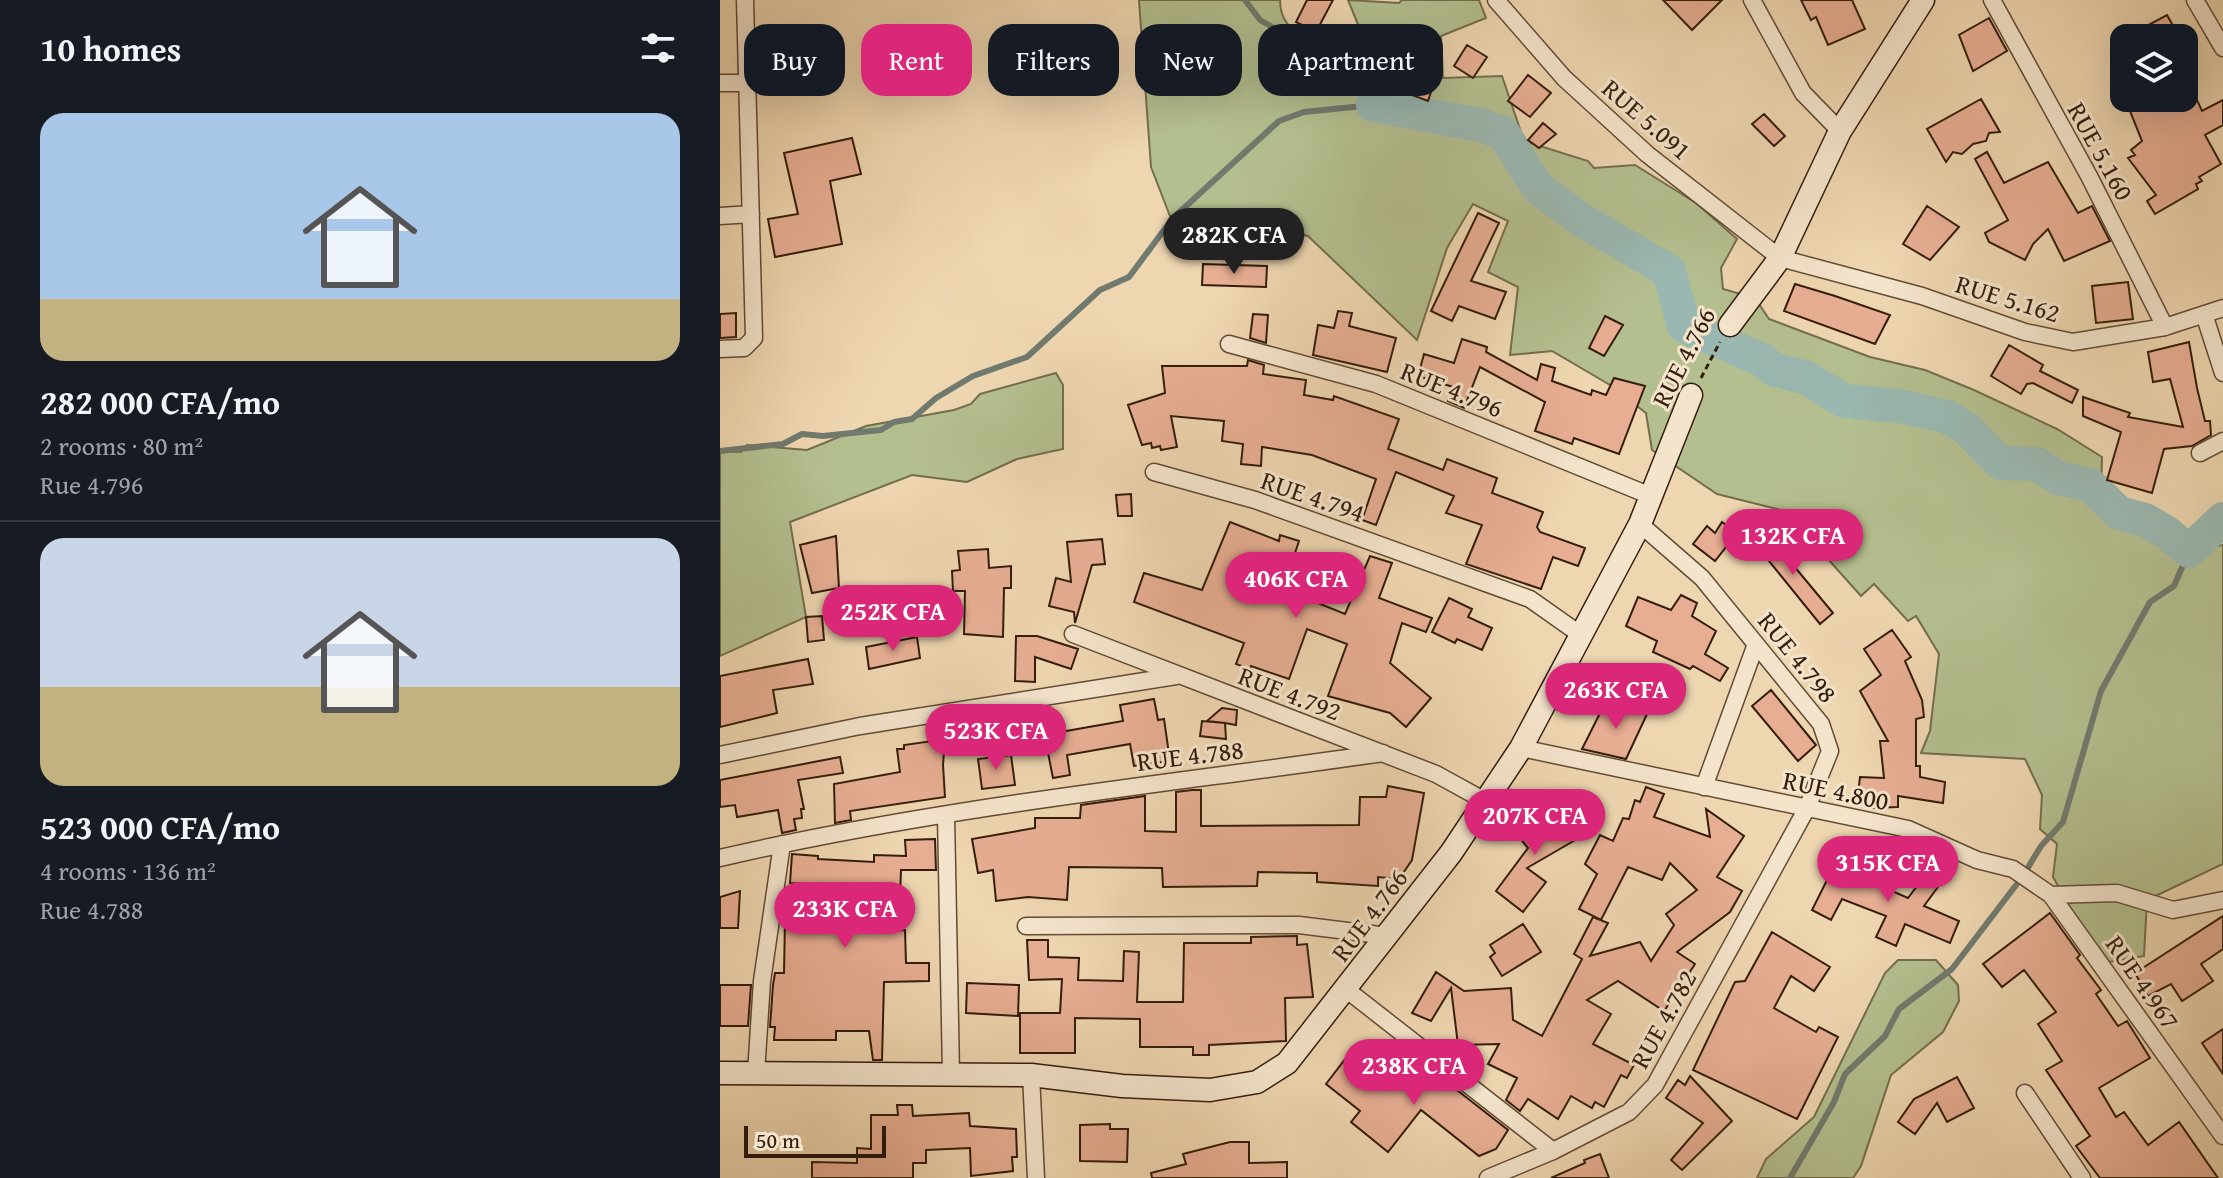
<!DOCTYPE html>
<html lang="en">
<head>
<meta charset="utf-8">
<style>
	body { margin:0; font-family:"Gentium Book Plus",serif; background:#20242c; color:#f1f3f6; height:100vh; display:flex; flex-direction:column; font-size:30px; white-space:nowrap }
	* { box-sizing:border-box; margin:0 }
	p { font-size:26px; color:#9ea1a6 }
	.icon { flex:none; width:44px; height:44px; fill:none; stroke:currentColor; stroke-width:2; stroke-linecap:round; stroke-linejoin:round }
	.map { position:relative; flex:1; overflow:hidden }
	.side { display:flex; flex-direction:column; background:#171b24; width:720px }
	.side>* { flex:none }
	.top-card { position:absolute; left:24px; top:24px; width:760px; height:72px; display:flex; gap:16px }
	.fabs { position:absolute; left:1390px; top:24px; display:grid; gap:16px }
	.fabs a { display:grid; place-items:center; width:88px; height:88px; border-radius:16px; background:#171b24; box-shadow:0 8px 32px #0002; font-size:40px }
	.scale { position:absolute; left:24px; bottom:20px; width:142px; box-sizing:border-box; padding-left:8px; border:4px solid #341d0a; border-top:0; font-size:22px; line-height:28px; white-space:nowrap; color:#341d0a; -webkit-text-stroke:6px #f4e4cc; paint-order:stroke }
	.price { position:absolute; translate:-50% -68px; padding:0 18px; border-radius:28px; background:#db2777; color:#fff; font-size:26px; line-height:52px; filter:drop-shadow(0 2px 4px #0008) }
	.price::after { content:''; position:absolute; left:50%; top:48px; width:24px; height:18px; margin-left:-12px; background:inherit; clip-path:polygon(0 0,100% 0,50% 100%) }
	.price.current { background:#222; color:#fff }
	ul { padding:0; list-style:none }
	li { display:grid; align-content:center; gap:16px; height:424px; padding:0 40px }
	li+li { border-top:2px solid #363941 }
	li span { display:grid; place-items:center; height:248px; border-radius:24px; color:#555 }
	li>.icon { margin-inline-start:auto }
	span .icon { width:144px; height:144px; fill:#fffc; stroke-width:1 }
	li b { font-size:34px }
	h2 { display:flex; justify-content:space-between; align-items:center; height:96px; padding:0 40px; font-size:34px }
	.tag { padding:0 28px; border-radius:24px; background:#171b24; box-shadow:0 8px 32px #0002; font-size:28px; line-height:72px }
	.tag.current { background:#db2777; color:#fff }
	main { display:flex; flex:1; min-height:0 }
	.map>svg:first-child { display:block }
</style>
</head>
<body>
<main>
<section class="side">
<h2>10 homes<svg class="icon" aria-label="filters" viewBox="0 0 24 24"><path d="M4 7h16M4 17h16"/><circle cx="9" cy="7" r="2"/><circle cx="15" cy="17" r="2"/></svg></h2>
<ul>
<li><span style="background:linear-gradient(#a9c7e8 75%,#c2b280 0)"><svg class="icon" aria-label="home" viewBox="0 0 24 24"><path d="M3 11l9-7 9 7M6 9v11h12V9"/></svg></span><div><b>282 000 CFA/mo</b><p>2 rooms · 80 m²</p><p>Rue 4.796</p></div></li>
<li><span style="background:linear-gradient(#c9d6e8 60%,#c2b280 0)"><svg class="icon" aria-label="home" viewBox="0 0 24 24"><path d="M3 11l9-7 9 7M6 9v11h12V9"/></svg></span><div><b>523 000 CFA/mo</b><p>4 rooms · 136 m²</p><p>Rue 4.788</p></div></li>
</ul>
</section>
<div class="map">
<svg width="1503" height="1178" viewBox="0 0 1503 1178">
	<rect width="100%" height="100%" fill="#eed6b0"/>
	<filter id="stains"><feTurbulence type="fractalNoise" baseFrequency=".0025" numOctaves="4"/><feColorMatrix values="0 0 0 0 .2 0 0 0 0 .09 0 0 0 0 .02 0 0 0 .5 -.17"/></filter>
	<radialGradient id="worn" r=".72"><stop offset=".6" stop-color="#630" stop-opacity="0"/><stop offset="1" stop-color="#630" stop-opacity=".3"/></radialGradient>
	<!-- green -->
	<path fill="#b4bf8f" stroke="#746e4c" stroke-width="2" d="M419,0H560C560,43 612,48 639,27L628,0L679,3L682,0H759L766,18L721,36L723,78L782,76L804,141L868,161L874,168L915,165L976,203L1017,239L1001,268L1003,289L1035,298L1049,319L1150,357L1205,370L1254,390L1337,429L1382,457L1381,492C1404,521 1417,512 1445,531C1453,537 1459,546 1469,551L1503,545V864L1427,900L1424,956L1389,962L1355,916L1333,877L1337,844L1320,829L1322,795L1305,759L1201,753L1210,731L1219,654L1196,616L1188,621L1154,584L1141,596L1065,511L997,494L932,450L926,413L890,385L832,351L790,355L798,287L768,272L788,221L753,204L727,248L697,340L588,236L469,215L450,216L431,167Z
		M336,373L343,385V449L297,459L247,482L192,475L70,522L86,617L0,656V451L21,452L27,445L87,450L146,426L234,410L251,404L260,394Z
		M1178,960H1216L1238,985L1239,1001L1223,1032L1171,1075L1141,1166L1133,1178H1037L1046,1159L1094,1117L1165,973Z"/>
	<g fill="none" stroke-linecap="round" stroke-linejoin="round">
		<!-- stream -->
		<path stroke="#717a6e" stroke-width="6" d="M0,451L63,444L82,434L103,436L161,430L174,422L192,419L216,398L253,376L307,357L380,290L409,277L453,218L559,121L584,112L653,105L644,90L618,73L594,51L540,20L525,0
			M1070,1178L1114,1102L1125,1074L1165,1036L1179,1009L1232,969L1303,876L1321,846L1343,822L1381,691L1430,602L1454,586L1469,551"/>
		<!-- river -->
		<path stroke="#9ab8b1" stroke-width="34" d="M653,105L760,125L783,133L818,188L860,219L949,271L964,326L1042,360L1053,369L1087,378L1124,401L1179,406L1228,417L1247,429L1280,463L1317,464L1338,478L1370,485L1399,513L1425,520L1446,532L1469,551L1503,519"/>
	</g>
	<!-- building -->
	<path fill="#e7ae93" stroke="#341d0a" stroke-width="2" d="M587,0H613L596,32L576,22Z
		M943,0H1002L972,30Z
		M1081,0H1132L1145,29L1108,45L1096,17L1091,20Z
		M1447,15L1460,38H1404Z
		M1269,18L1287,51L1253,71L1239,35Z
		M747,45L767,57L753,78L734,66Z
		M1464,72L1482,111L1503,100V125L1485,135L1501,164L1479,177L1482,181L1476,184L1478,189L1435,214L1427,201L1436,195L1408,158L1415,155L1411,150L1422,141L1410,111L1443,98H1464Z
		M808,75L831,93L810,117L788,101Z
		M698,78L714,83L708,101L692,95Z
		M1261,99L1280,132L1269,133L1266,141L1253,144L1242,154L1233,152L1226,162L1207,129Z
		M1044,114L1065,136L1054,146L1032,124Z
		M823,123L836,134L819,148L808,140Z
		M132,138L141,174L110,181L122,244L55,257L48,219L78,214L64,153Z
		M1267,152L1284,183L1328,162L1358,213L1372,206L1390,241L1344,261L1328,229L1313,244L1305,260L1269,242L1265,233L1288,220L1255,159Z
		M1207,206L1239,227L1210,260L1183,244Z
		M758,213L779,223L751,281L786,292L775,319L739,306L732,321L711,311Z
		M483,264L547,266L546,287L482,285Z
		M1408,282L1413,319L1376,323L1372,286Z
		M1075,284L1115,296L1170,315L1155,344L1064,311Z
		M618,311L632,313L629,326L676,338L667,372L593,355L598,325L614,328Z
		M16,313V337L0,338V314Z
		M533,314L548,315L546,343L530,338Z
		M885,316L903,325L884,356L869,348Z
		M742,339L767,347L766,352L817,380L821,364L835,368L832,381L871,395L872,390L886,395L894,378L925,386L899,454L854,438L852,444L815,431L825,402L760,367L744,408L728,401L733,387L698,376L704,354L734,363Z
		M1469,342L1477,388L1485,421H1490L1491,435L1472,446L1444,449L1432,493L1387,480L1401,432L1363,416V397L1410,413L1408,417L1463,427L1450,379L1433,382L1428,352Z
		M1289,345L1323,365L1320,371L1358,390L1352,403L1313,383L1307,384L1301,394L1271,376Z
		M528,360L544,365L543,374L586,380L584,395L613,400L614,396L679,419L668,449L723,470L727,459L777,478L772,493L823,512L817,527L820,532L865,548L858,566L833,557L821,589L746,564L762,525L726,513L734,496L676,472L656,525L642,520L656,479L592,455L542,447L541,466L521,464L523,444L502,441L504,421L451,416L457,447L441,450L440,446L432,448L431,443L422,445L408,405L445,393L442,366H527Z
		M411,494L412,516H398L396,495Z
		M510,522L559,541L560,535L579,541L563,589L625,614L650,556L672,563L659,598L712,618L706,632L682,623L670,663L711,698L686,727L670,713L608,696L627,644L587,629L569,679L531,666L530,669L516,664L524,643L414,602L424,573L482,590Z
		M1002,522L1017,533L995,561L973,544L987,526L995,533Z
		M1044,530L1113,613L1100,624L1032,540Z
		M116,536L119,588L92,593L80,545Z
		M382,539L385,564L372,565L355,623L354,612L329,606L336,578L351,582L347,542Z
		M268,549L269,568L291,566V588H284L283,637L244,634L245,591H233L232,571L240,570L238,551Z
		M961,595L977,603L972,616L996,631L985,654L1008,668L1000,681L973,666L970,669L933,652L937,641L906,626L918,597L951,610Z
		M729,598L752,609L748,617L772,628L762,650L737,639L735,643L712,632Z
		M102,616L104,640L88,642L86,617Z
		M1172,630L1191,657L1185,661L1202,700L1204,717L1196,719V766H1200V777L1225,782L1223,803L1178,796V807L1147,808V803H1137L1140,777L1164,778L1160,741H1168L1140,691L1161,675L1144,649Z
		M296,636H317L358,649L351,669L315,657V682L295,681Z
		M197,637L200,658L149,669L146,647Z
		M88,659L93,684L53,690L57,713L0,727V676Z
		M1051,690L1096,745L1078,761L1032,706Z
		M434,699L438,720L444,719L450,761L414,766L410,744L347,755L350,775L333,778L327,748L293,753L289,733L327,727L329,734L403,721L400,705Z
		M885,703L904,713L909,703L928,712L906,759L862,749Z
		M502,708L517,710L516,725L505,723L506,739L480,736L482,721L505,723L487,721Z
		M232,732L235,751L224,752L223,765L225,797L130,811L131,820L115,823L114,784L180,772L177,749H184V745L213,741L212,735Z
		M291,755L295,785L262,789L258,759Z
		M120,757L123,773L78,780L84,809H81L82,818L74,819L76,830L62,833L58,810L17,817L15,805L0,807V780Z
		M668,786L704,793L692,860L679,879L658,877V886L597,882V873L538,872L537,886L443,887L442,868L349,867L347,900L308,897L276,901L273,870L258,873L252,839L315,828V818H360L361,805L425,796V831L456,832V792L472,790H481V826L639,825L640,797H666Z
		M926,787L944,794L934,817L990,837L986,809L1024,836L997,877L1022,891L1010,912L957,952L975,964L944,1011L898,981L867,1000L891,1014L873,1044L914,1065L907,1078L901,1075L884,1107L875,1102L872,1108L851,1096L838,1119L808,1099L800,1111L786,1100L797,1078L768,1064L779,1044L738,1045L731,988L711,1021L692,1013L716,972L744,991L791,988L793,1020L822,1036L862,959L854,954L873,917L888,923L870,956L920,942L931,961L954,925L946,914L977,890L950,863L942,880L908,867L881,920L859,909L877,874L865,864L880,835L893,841L903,818L909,819L915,800L920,802Z
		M840,810L857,839L807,868L826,882L803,912L776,891L808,848L793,830L806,815L815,824Z
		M215,839L216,870H181L180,896H157L160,931L185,930L186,963H209V981L164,982L162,1060H153L149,1031H116V1040H54L55,1027H50L53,985L55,973H64L65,920H93V916H113L114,886L70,883L72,854L98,856V859L154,862V855L186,856L185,840Z
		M1114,866L1142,880L1145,871L1168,879L1165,888L1188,898L1212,866L1226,876L1204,906L1239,921L1230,943L1185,924L1176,946L1156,937L1166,916L1122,899L1111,920L1092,910Z
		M20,891L18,928H0V897Z
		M1330,913L1360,955L1357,958L1381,990L1376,994L1398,1026L1407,1021L1430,1058L1379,1088L1396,1117L1404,1112L1428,1145L1459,1122L1498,1178H1380L1356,1146L1370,1136L1326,1070L1342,1061L1318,1024L1336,1012L1304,970L1282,987L1263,964Z
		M1503,916V949L1481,964L1493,981L1462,1001L1451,984L1428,996L1415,973Z
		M803,924L821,952L782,976L770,957L775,953L770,945Z
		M1052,932L1110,967L1094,991L1071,976L1054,1008L1096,1032L1099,1027L1118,1037L1077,1119L973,1070L1015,982L1025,981Z
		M577,936V945L587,944L593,997L565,998L566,1041L489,1045V1055H473V1047H420V1019L355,1018V1053H300V1013H340L342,979L309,980L307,940H328V957L359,958L358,980L403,981L404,951L419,952L417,1002H463L464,943H531V937Z
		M247,983L299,985L298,1016L246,1013Z
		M0,985H31L28,1026H0Z
		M1503,1029V1074L1482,1043Z
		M626,1058L667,1090L696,1058L788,1130L776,1149L759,1156L701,1110L668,1152L631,1122L640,1111L606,1084Z
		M970,1076L1012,1121L962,1170L951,1160L983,1123L946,1098L958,1080L965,1085Z
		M1237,1077L1254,1108L1227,1122L1217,1103L1195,1134L1178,1122L1194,1099Z
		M177,1105H192L193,1116L249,1113L250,1126L296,1129L297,1157H292L293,1171L251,1176L250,1148L206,1150V1163H193V1178H92V1162L137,1163V1148L151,1149V1115H178Z
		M390,1124V1129H408L407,1162L360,1161V1125Z
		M510,1142H529V1163L567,1162V1178H432L431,1173L466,1164L463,1154Z
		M880,1154L889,1178H831L865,1163L864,1160Z"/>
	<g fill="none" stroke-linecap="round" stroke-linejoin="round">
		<!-- street casing -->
		<g stroke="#624b34" stroke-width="19">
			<path id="street" d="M776,0L844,78L927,154L1060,258L1202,296L1305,332L1353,342L1445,327L1503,308
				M1032,0L1083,93L1120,131
				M1272,0L1369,176L1445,327
				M1475,0L1503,48
				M0,83H27
				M0,216L31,214
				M1484,314L1503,373
				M509,344L656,384L931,496
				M0,349L24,348L34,338L25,0
				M1480,453L1503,441
				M434,472L535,500L810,599L861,635
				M353,634L716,774L767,802
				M801,748L1188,829L1257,860L1293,869L1331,895L1397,893L1453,910L1503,900
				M0,755L140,726L456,676
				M984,787L1036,644
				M226,815L231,1074
				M0,858C218,807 441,785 663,753
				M1331,895L1503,1136
				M306,926L579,925L668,936
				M627,990L833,1151
				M36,1073L42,981L62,844
				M311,1075L316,1178
				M1305,1093L1362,1178
				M768,1178L833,1151L909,1112L935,1085L1087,808L1110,751L1101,724L982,578L920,524"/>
		</g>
		<!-- secondary casing -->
		<g stroke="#341d0a" stroke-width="25">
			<path id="secondary" d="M1010,325L1060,258L1120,131L1203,0
				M0,1073L311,1075L402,1086L490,1090L537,1082L567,1063L731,853L801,748L920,524L971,395"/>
		</g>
		<!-- path -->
		<path stroke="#341d0a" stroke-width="3" stroke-dasharray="6 4" stroke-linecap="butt" d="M981,378L1000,342"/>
		<!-- street -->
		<use href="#street" stroke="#f4e4cc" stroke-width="16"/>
		<!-- secondary -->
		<use href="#secondary" stroke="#f4e4cc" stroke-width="22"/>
	</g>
	<g text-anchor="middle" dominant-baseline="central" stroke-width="6" stroke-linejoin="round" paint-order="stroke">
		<!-- street labels -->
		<g font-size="26" fill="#341d0a" stroke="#f4e4cc">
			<text transform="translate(927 119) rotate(41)">RUE 5.091</text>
			<text transform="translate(1381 151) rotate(61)">RUE 5.160</text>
			<text transform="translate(1288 298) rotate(17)">RUE 5.162</text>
			<text transform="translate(963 357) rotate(-63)">RUE 4.766</text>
			<text transform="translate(732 389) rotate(22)">RUE 4.796</text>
			<text transform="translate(593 496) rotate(19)">RUE 4.794</text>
			<text transform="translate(1078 657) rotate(51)">RUE 4.798</text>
			<text transform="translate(570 693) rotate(21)">RUE 4.792</text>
			<text transform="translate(470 755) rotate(-7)">RUE 4.788</text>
			<text transform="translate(1116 790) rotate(12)">RUE 4.800</text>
			<text transform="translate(649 915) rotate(-53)">RUE 4.766</text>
			<text transform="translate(1423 982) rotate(55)">RUE 4.967</text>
			<text transform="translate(943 1019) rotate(-61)">RUE 4.782</text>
		</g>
	</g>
	<rect width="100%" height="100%" filter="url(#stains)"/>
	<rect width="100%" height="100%" fill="url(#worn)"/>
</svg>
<div class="fabs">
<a><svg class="icon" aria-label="layers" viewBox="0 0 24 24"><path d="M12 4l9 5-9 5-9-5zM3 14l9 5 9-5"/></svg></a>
</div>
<div class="scale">50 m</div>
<b class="price current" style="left:514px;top:276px">282K CFA</b>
<b class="price" style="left:1073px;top:577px">132K CFA</b>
<b class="price" style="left:576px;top:620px">406K CFA</b>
<b class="price" style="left:173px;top:653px">252K CFA</b>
<b class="price" style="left:896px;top:731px">263K CFA</b>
<b class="price" style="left:276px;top:772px">523K CFA</b>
<b class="price" style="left:815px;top:857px">207K CFA</b>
<b class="price" style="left:1168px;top:904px">315K CFA</b>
<b class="price" style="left:125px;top:950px">233K CFA</b>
<b class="price" style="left:694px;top:1107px">238K CFA</b>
<div class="top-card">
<a class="tag">Buy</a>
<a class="tag current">Rent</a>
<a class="tag">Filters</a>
<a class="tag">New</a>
<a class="tag">Apartment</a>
</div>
</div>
</main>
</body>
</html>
